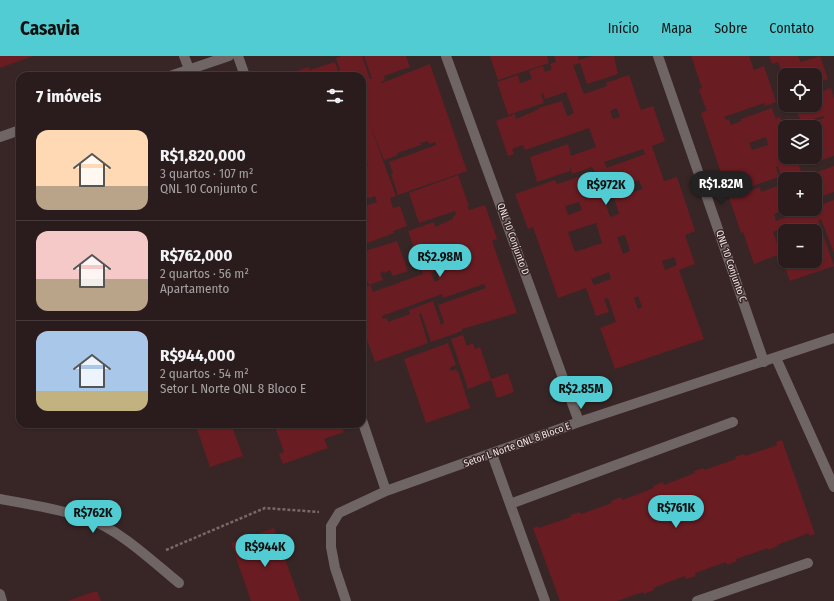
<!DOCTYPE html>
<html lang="pt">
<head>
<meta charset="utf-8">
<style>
	body { margin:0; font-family:"Fira Sans Condensed",sans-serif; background:#362929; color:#f1f3f6; height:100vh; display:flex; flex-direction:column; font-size:15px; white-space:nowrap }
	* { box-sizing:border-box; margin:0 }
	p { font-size:13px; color:#a5a1a3 }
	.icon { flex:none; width:22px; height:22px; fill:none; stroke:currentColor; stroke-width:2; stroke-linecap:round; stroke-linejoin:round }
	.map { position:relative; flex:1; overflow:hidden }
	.side { position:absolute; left:16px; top:16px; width:350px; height:356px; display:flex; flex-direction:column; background:#2a1c1c; border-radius:12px; box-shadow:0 1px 3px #0004,0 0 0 1px #463a3b }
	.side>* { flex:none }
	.buttons { position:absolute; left:778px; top:12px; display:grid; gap:8px }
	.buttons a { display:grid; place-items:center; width:44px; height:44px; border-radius:8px; background:#2a1c1c; box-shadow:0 1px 3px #0004,0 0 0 1px #463a3b; font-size:20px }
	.price { position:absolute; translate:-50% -34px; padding:0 9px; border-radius:14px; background:#51ccd3; color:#111; font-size:13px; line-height:26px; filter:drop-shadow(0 1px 2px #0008) }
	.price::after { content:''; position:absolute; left:50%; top:24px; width:12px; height:9px; margin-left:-6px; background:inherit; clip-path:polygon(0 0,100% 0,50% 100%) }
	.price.active { background:#222; color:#fff }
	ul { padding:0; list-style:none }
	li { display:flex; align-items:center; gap:12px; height:100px; padding:0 20px }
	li+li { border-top:1px solid #463a3b }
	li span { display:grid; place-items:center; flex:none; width:112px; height:80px; border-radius:12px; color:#555 }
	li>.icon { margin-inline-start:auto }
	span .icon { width:48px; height:48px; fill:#fffc; stroke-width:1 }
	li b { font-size:17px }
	h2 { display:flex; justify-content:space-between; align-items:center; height:48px; padding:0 20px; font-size:17px }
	header { display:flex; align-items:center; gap:24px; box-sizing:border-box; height:56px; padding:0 20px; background:#51ccd3; color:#111 }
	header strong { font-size:19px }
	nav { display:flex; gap:22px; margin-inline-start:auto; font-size:14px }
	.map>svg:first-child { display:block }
</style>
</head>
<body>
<header>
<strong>Casavia</strong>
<nav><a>Início</a><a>Mapa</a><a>Sobre</a><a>Contato</a></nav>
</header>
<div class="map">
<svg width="834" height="545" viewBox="0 0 834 545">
	<rect width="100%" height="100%" fill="#382626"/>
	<!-- building -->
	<path fill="#691c22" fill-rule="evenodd" d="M0,0H33L0,12Z
		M341,0H362L370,23H372L364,0H406L410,11L384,20L385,24L381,26L382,27L430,8L467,115L398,139L391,118H393L389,106L436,89L435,86L429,88L428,85L420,87L421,89L397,97L398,99L384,104L370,69L396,140L390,142L393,152L400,150L407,170L393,175L394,177L362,189V151L377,146L375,140L362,144V112L368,110L362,94V20H342L336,2Z
		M490,0H547L549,7L498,24Z
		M554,0H578L579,4L592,0H614L618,18L587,28L580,7L573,9L584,38L607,30L606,27L629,19L641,54L653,50L665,85L652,90L664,125L677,121L695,175L685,179L695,208L679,214L704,283L615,313L600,272L616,266L608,242L604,243L609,256L596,260L586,232L558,242L533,171L528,173L515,138L555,124L557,128L595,116L592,111L572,118L570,110V115L537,126L530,101L568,88L571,100L596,91L589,72L525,94L523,89L512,93L514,98L508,100L496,65L515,58L516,63L539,53L538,52L562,45L567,60L574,57L566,36L545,43L543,37L541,38L544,47L508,59L497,26L518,19L520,27L532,23L529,15L543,10L545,16L552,13L550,8L556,6ZM617,52L620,61L613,63L610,55ZM643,93L645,98L607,112L604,106ZM639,124L643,133L631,137L628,128ZM611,131L619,158L610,161L601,134ZM579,146L582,154L568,159L565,150ZM596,167L602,187L575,196L568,176ZM625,179L630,195L623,198L617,181ZM674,201L677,209L665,214L662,205ZM609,216L611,223L594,229L591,223ZM638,240L642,251L638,253L634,242Z
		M691,0H749L754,14L764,10L776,46L765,50L764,47L724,61L726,64L729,63L731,69L741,65V63L772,52L776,63L780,61L785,73V101H796L804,123H791L790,121L782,124L778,110L776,111L779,121L749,131L750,135L760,131L761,136L785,127V153H815V151L834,144V197L821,163L818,164L834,210L790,225L784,208L792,205H815V175H797L802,173L801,170L791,173L789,170L773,176L778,190L785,188V205L783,206L780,198L754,208L743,176L741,177L701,57L708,54H706L699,33L702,32ZM766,81L768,89L752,94L749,87ZM784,154L786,161L776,165L774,158Z
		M769,0H798L801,6L820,0L828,23L815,28V19H785V25L778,6L772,8Z
		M335,6L340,20H284L308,11L310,14Z
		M831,32L834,42V100L804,110L801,101H815V72L820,70L818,64L824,62V60L801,66L795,49H815V38Z
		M834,110V136L817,142L815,136V123H810L809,119Z
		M458,119L469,150H467L469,154L485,149L497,183L492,185L517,257L462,273V275L431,286L421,257L419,258L428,287L375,306L362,270V232L370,229L373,236L423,218L408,175L434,166L435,171L453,163V160L456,159L455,155L419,167L409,137ZM459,197L462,206L456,209L453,199ZM436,215L439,224L435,226L431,217ZM484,228L486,232L438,249L444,267L441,269L433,245L409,254L410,258L388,266L387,262L383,263L382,260L442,238L443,242Z
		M397,185L408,215L393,220L390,214L385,217L384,215L380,217L383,224L369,229L362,213V191H363L365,195Z
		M463,279L467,290L473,287L475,293L480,291L491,323L508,317L514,336L497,342L491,324L468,333L451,283Z
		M448,287L456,309L449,312L451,315L456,313L459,318L470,352L426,367L404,303Z
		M211,368H231L243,400L210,411L197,373Z
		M274,368H300L302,373L304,372L303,368H341L344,376L324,383L328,392L283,408L279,398L284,396Z
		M782,384L815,478L809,480V477L777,489L778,490L768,494V492L736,503L737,505L727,509L726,506L695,517L696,520L686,523L685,520L653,532L654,534L644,538L643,536L617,545H560L533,472L538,470L539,472L571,461L570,459L580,456L581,458L612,447L611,445L621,441L622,444L654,432L653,430L663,426L664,429L695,417L694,415L704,412V414L736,403L735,401L744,398L745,400L777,389L776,386Z
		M274,472L299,542L300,545H251L231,487Z
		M97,535L101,545H68L90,537Z"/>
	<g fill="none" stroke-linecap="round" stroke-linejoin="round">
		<!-- path -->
		<path stroke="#786868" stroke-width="2.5" stroke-dasharray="3 2" stroke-linecap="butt" d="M166,494L265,452L319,456"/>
		<!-- lane -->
		<path stroke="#6f6564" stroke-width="10" d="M776,302L834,431
			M492,398L545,545
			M510,448L733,366
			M697,545L808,507"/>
		<!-- street -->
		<path stroke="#6f6564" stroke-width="10" d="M184,0L189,13
			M238,0L245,20
			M446,0L579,366
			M658,0L764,306
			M170,20L229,0
			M0,81L20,74
			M362,364L386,435
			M0,443C29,448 59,453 87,462C120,474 152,505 179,527
			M0,538L2,545
			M346,545L335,512L331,491V470L339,457L386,435L579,366L834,282"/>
	</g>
	<g text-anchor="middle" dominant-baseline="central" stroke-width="3" stroke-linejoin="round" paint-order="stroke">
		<!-- street labels -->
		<g font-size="10" fill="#f1e4e4" stroke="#382626">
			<text transform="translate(513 183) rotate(70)">QNL 10 Conjunto D</text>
			<text transform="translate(731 210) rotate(71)">QNL 10 Conjunto C</text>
			<text transform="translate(517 389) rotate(-20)">Setor L Norte QNL 8 Bloco E</text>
		</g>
	</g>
</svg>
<div class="buttons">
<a><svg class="icon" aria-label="locate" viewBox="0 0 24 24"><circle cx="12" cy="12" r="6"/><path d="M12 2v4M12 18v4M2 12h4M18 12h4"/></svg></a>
<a><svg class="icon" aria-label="layers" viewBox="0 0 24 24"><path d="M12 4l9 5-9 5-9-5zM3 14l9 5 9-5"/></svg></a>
<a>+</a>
<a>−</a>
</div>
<b class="price active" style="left:721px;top:149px">R$1.82M</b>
<b class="price" style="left:606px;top:150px">R$972K</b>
<b class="price" style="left:440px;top:222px">R$2.98M</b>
<b class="price" style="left:581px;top:354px">R$2.85M</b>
<b class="price" style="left:676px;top:473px">R$761K</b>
<b class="price" style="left:93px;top:478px">R$762K</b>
<b class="price" style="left:265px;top:512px">R$944K</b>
<section class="side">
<h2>7 imóveis<svg class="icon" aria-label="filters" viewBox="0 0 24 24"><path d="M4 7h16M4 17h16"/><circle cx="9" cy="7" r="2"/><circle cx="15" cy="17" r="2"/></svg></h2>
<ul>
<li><span style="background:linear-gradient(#ffd9b3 70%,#b9a48a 0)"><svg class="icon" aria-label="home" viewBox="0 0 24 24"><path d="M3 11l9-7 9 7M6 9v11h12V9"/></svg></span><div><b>R$1,820,000</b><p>3 quartos · 107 m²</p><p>QNL 10 Conjunto C</p></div></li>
<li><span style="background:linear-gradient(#f6c9c9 60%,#b9a48a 0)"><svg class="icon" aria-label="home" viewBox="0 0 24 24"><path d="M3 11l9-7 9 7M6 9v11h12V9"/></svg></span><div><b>R$762,000</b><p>2 quartos · 56 m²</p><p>Apartamento</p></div></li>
<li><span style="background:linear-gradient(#a9c7e8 75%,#c2b280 0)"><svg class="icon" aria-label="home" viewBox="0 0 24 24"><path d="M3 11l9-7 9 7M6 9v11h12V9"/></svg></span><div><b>R$944,000</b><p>2 quartos · 54 m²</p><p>Setor L Norte QNL 8 Bloco E</p></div></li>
</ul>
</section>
</div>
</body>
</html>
